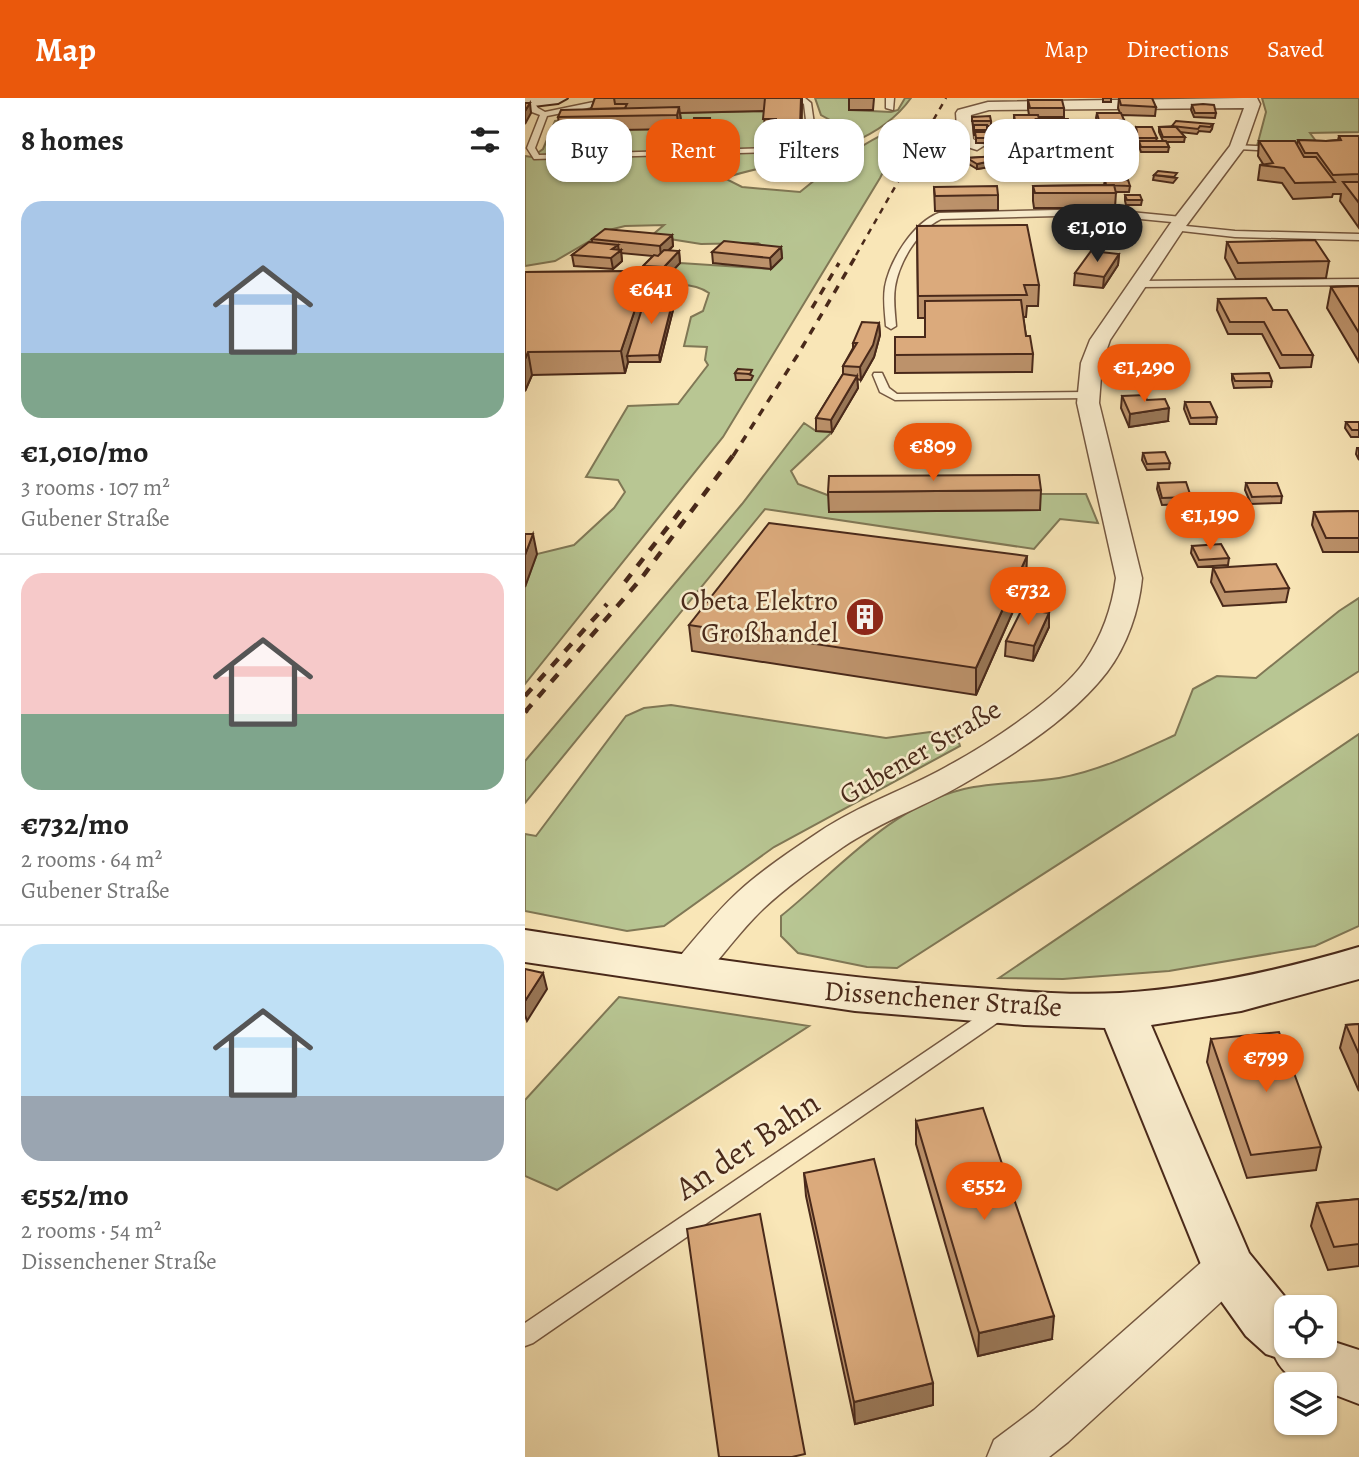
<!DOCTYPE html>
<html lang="en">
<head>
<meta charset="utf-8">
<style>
	body { margin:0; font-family:Alegreya,serif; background:#f2f2f2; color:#222; height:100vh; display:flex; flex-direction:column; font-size:26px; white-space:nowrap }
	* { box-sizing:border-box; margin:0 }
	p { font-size:23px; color:#767676 }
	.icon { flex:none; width:38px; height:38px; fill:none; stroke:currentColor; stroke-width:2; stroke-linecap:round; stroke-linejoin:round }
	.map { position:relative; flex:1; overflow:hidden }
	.details { display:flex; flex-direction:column; background:#fff; width:525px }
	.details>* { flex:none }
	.banner { position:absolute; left:21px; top:21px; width:665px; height:63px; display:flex; gap:14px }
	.fabs { position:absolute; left:749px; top:1197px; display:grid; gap:14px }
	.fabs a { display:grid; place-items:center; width:63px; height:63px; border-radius:14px; background:#fff; box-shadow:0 2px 5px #0004; font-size:35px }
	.price { position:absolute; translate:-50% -60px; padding:0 16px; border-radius:24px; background:#ea580c; color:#fff; font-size:23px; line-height:46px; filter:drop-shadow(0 2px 4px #0008) }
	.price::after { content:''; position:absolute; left:50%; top:42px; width:21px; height:16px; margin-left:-10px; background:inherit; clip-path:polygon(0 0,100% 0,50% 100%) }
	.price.selected { background:#222; color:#fff }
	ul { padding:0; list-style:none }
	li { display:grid; align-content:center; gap:14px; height:371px; padding:0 21px }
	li+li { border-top:2px solid #e0e0e0 }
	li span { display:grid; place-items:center; height:217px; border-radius:21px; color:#555 }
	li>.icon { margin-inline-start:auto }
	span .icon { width:126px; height:126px; fill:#fffc; stroke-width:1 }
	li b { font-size:30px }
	h2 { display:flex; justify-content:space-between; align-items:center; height:84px; padding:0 21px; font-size:30px }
	.chip { padding:0 24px; border-radius:21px; background:#fff; box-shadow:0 2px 5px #0004; font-size:24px; line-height:63px }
	.chip.selected { background:#ea580c; color:#fff }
	header { display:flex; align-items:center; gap:42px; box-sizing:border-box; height:98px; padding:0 35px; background:#ea580c; color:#fff }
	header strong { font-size:33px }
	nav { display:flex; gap:38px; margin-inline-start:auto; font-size:24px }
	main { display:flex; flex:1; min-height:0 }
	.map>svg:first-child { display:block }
</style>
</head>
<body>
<header>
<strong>Map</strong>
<nav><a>Map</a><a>Directions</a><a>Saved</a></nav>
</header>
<main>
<section class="details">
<h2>8 homes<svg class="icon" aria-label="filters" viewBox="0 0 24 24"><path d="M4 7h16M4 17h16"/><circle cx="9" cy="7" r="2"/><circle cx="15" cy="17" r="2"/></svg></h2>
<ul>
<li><span style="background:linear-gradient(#a9c7e8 70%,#7fa58c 0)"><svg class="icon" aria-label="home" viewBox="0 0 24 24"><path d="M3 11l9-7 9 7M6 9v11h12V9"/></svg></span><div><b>€1,010/mo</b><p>3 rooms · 107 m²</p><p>Gubener Straße</p></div></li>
<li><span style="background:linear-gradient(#f6c9c9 65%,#7fa58c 0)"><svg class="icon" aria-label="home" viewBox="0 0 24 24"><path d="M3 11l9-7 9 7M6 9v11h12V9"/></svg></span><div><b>€732/mo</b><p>2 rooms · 64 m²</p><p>Gubener Straße</p></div></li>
<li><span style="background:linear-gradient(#bfe0f5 70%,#9aa5b1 0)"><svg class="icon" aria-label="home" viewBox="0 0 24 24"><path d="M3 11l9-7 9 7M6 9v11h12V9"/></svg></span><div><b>€552/mo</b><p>2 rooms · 54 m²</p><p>Dissenchener Straße</p></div></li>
</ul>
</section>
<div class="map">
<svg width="834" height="1359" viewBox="0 0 834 1359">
	<rect width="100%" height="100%" fill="#f9e6b7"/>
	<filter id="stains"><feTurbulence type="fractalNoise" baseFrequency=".00286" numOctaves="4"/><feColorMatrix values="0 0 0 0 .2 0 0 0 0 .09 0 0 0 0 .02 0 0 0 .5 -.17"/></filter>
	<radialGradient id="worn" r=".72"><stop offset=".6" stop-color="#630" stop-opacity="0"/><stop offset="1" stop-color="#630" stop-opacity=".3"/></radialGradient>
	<!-- green -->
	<path fill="#b8c693" stroke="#807856" stroke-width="2" d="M290,0H325V12L366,14L373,12L380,0H386C345,58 260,60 199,80L217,89L275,94C297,76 355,30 381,30L355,80L198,339L0,586V489L12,456L49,447L89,410L100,394L93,382L61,379L103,308L153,306L183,267L180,262L182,249L159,248L166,219L178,213L184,195C166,183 145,186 125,194L0,195V174L120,179L155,165L246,171L257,160L233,145L176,146L126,138L139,127L100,128L84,132L30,163L0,168V58L7,59L18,51L30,23L103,16L242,13L240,38H253L252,50L284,51L302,47L301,44L305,40V22L296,17Z
		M737,0H834V34L785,35L796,50L732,48L741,14Z
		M279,325L291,333L307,334L266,373L273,386L305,398L304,414L515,412L513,396H561L573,425L535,421L509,451L240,411L0,705V663L217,406Z
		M834,500V573L372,870L342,869L273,855L256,838V818C312,773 365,709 439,691C469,684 503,685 534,680C574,673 613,654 650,637L668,591L692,578L731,580L814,513Z
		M146,607L361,640L405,634L432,638L435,648L249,749L139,828L102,833L0,813V736L11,738L101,618L119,610Z
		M834,636V828L790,848L644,873L538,881L474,880Z
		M94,899L284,928L32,1092L0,1078V1002Z"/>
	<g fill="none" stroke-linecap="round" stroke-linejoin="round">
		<!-- lane casing -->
		<g stroke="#755841" stroke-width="3">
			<path id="lane" d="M88,0H92V4L22,18L10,50L14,57L278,49L284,46L279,6L272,0H280L286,5L292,47L279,53L9,61L2,50L15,17L7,14L0,1H6L13,10L20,14Z
				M361,0H369L368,12L361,10Z
				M709,47L755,49L759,51L755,53L712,51Z
				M574,111L657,119L661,122L657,125L574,117L416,121C393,132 374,164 370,189C368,202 370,215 371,228L366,231L361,228C360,215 358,202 360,189C365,162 388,125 414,115Z
				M651,127L710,133L834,136V142L710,139L648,132V128Z
				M834,181V187L615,189L610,186L615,183Z
				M349,275H357L364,290L372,296L563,294L568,297L563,300L370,302L355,294L348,277Z
				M475,906L482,908L484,913L482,918L8,1245L0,1248V1225L468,908Z"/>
		</g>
		<!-- street casing -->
		<g stroke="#755841" stroke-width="3">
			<path id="street" d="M718,0H732L735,6L720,49L658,132L585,242L577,265L574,305L617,480C614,512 602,548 582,574C548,618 493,654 445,682C404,707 358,722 318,749C291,768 261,789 238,811C215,833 196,860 175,883L162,887L149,883L144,874L149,865C170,841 190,815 213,794C237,772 267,752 294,734C334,707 380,692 421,669C460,648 535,600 560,563C577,538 587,510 591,480L552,305L556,265L565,242L645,126L705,48L719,10L464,12L446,17L448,41L460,47L452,52L436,47L433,44L431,15L433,12L463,4Z
				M703,1150L719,1155L725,1169L719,1183L543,1344L524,1359H462L469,1342L509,1312L687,1155Z"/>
		</g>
		<!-- secondary casing -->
		<g stroke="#49291a" stroke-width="4">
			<path id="secondary" d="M0,0H42L33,5L0,9Z
				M0,832C142,854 283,877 426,888C482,892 539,898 595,895C677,890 756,872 834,849V881L716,913L626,927L724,1155L768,1209H761V1248H800V1236L809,1244L834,1252V1306L800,1293V1286C778,1286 760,1281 750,1259L741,1256L721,1238L684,1186L580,930L499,927L330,913L0,864Z"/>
		</g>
		<!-- lane -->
		<use href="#lane" fill="#fbefd0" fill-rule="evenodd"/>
		<!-- street -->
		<use href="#street" fill="#fbefd0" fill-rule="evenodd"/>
		<!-- secondary -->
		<use href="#secondary" fill="#fbefd0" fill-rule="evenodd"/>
		<!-- rail-far3 -->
		<path stroke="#49291a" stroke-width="2.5" stroke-dasharray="6 6" stroke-linecap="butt" d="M331,157L421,0"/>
		<!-- rail-far2 -->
		<path stroke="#49291a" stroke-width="3.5" stroke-dasharray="8 8" stroke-linecap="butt" d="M287,210L314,165
			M208,358L272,258L332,156"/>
		<!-- rail-far1 -->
		<path stroke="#49291a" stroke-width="4.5" stroke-dasharray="10 10" stroke-linecap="butt" d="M100,484L156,412
			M0,598L82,506
			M0,614L115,482L209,356"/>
		<!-- rail -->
		<path stroke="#49291a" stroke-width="5" stroke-dasharray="13 13" stroke-linecap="butt" d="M0,614L2,612"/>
	</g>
	<!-- wall -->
	<path fill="#bc926b" stroke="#49291a" stroke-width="2" d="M70,0H277L276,46H270L269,50H252L251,38L240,39L239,13L155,15L156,23L154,31L35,33L33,19L66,11Z
		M324,0H349L348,12H324Z
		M578,0H586V4H578Z
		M594,0L631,9L630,18L597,17L598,27L574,28L571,20L572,15H595L593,10Z
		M503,2L539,10V19H513L514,21L545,27L544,30L557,29V24H569V29L564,41L545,40L544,36L541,37V46H525L524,37H512L511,28H489V17H504L503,11Z
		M667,7L691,15L690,20L669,19L666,12Z
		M447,19L466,23V28H462L461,45H451V37H449Z
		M688,26L687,31L685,34L674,33L672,36L655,34L660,39L659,44H642L644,49L643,54H616L614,48V45H607L605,39V34H610L611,29L632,40L631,43H638L634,34V29Z
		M186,29L183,46L167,47L166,37Z
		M814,38H834V130L815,103L816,96H808L807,99L768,101L757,85L733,82L735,67L738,66L733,58L734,43L772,47L773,42L801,43L813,42Z
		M550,46L570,51L569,61H568L567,67H550L548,63L549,58H550Z
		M185,52L186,62L184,68L130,69L129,59Z
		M472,58V68L452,71L442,65V60Z
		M579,67L602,72L601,77H581L579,72Z
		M629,77L652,80L648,85L628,82Z
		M580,82L605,88L604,94H591L590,110H509L508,103V88L579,87Z
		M409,89L473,97V112L410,113Z
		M600,97L617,102L616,107H601L600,103Z
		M392,128L514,187L513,208H502L501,219H498L501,238L508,256L507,274L370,275V239H400V220H393Z
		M147,137L148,148L144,153H154L155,165L140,181L123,179L125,194L124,198H149L150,204L135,264H103L100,275L7,277L0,293V174L119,173L118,168L128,158L96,155L97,163L88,171L49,168L47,157L67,144V141Z
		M702,144L804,163L801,180L711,181L700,160Z
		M256,149L257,160L246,171L188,165L187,154Z
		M594,156L593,167L578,190L549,187L550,175Z
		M834,188V264L802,210L806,189Z
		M693,201L748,212L788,257L786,269L755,270L737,236H703L692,212Z
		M354,225L355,237L349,259L336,282L332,281L333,290L307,334L291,333V320L318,276V268L328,250V245Z
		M213,271L228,278L226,282H211L210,275Z
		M707,276L747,283L746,289L709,290L707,282Z
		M597,298L622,302L643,323L604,329L596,310Z
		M660,304L692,319L691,326H665L659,311Z
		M821,324H834V339H826L820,330Z
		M832,350H834V362L831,356Z
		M618,355L645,365L644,371L622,372L617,362Z
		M633,385L666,399L665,406L637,407L632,391Z
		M721,385L757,398L756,405L726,406L720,392Z
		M516,392L515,412L304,414L303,394Z
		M651,412L682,423V430L655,431L650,419Z
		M834,413V454H798L787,427L789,414Z
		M667,448L704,460L703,467L673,469L666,455Z
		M688,470L764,490L761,504L698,508L686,484Z
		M501,484L451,597L167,553L164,527Z
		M524,515V529L508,563L480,558L481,543Z
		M834,926V993L815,950L821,927Z
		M686,941L796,1049L791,1072L722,1080L682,964Z
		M391,1023L527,1241L453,1258L391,1046Z
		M279,1075L408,1285V1307L330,1326L281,1098Z
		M834,1101V1168L803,1172L786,1128L792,1105Z"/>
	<!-- shaded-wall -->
	<path fill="#997757" stroke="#49291a" stroke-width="2" d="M276,0H277L276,46L275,28Z
		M5,5L6,15L0,26V13Z
		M154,9L156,23L154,31L152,17Z
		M185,20L186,29L183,46V37Z
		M599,22L598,27L589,28L590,23Z
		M569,24V29L564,41V36Z
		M185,52L186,62L184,68L183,58Z
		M472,62V68L452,71V66Z
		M147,137L148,148L136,159L135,148Z
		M93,147L94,154L96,152L97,163L88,171L86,160L87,151Z
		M256,149L257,160L246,171L245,160Z
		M154,153L155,165L140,181L139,169Z
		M594,156L593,167L578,190L579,179Z
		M123,173L125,194L105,258H102L103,264L100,275L96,253Z
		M149,198L150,204L135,264L134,257Z
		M354,225L355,237L349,259L336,282L335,269Z
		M3,254L7,277L0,293V261Z
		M332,278L333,290L307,334L306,322Z
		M644,310L643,323L604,329L605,316Z
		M8,436L12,456L0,489V457Z
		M502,458L501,484L451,597V570Z
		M524,515V529L508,563L509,548Z
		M18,875L22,891L2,923L0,917V903Z
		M529,1218L527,1241L453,1258L454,1235Z
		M408,1285V1307L330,1326L329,1304Z"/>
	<!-- building -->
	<path fill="#dbaa7c" stroke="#49291a" stroke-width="2" d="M70,0H89L90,6H102L100,10L66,11Z
		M240,0H276L275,28H269L268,32H251V21H238Z
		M594,0H627L631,9L596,7Z
		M503,2H537L539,10H505Z
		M0,5H5L0,13Z
		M678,6L689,7L691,15H670L667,7Z
		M154,9L152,17L33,19L36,12Z
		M572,15H596L599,22L574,23Z
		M489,17H513L514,21H511L512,23H490Z
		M465,18L466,23H447V19Z
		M169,20H185L183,37H166Z
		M511,21H543L545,27H513Z
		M651,23L688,26L685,29L675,28L673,31L647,28Z
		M557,24H569L564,36L545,35L544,30L558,29Z
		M449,27H462V32H449Z
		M611,29H627L632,40H608L605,34H612Z
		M634,29H651L660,39H638Z
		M450,34H461V40H451Z
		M524,35H540L541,41H525Z
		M814,38H834V76L808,77L792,55H780L773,42L801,43L816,42Z
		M614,43H641L644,49H616Z
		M734,43H770L779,59H791L810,84L770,85L759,70L735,67L748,65Z
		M550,46H568L570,51H552Z
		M185,52L183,58L129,59L131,53Z
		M472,58V62L452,66L442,60Z
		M549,58H566L568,62H550Z
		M579,67H600L602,72H582Z
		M633,73L652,75L649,79L629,77Z
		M580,82H603L605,88L581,87Z
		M818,84H834V105Z
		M589,87L591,95H510L508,88Z
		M472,88L473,97L410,98L409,89Z
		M600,97H615L617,102H602Z
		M502,127L514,187H499L502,197L393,198L392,128Z
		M80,131L147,137L135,148L67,141Z
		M790,142L804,163L713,165L702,144Z
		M199,143L256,149L245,160L187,154Z
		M64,144L93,147L87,151L96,152L86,160L47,157Z
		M139,152L154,153L139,169L118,168L129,157L133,158Z
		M566,153L594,156L579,179L550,175Z
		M123,173L96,253L3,254L0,261V174Z
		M834,188V235L806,189Z
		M121,198H149L134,257L102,258Z
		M741,200L748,212H762L788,257H757L739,224H705L693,201Z
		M496,202L501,238H505L508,256L370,257V239H400V203Z
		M337,224L354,225L348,247L335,269L318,268L332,245H328Z
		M213,271L227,272L225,276L210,275Z
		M744,275L747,283H710L707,276Z
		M318,276L332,278L306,322L291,320Z
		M620,297L622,302L640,301L644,310L605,316L597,298Z
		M660,304H685L692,319L666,320Z
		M821,324H834V332H827Z
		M640,354L645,365L622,366L618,355Z
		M514,377L516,392L303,394L304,378Z
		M661,384L666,399L637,400L633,385Z
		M721,385H752L757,398L727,399Z
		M678,411L682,423L655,424L651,412Z
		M834,413V440H801L789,414Z
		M244,425L502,458L451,570L164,527Z
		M0,436H8L0,457Z
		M696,446L704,460L674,462L667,448Z
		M751,466L764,490L700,494L688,470Z
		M497,511L524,515L509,548L481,543Z
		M0,871L18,875L0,903Z
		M834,926V956L821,927Z
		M754,934L796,1049L726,1057L686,941Z
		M458,1010L529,1218L454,1235L391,1023Z
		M349,1061L408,1285L329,1304L279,1075Z
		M834,1101V1146L809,1149L792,1105Z
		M235,1116L280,1356L267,1359H194L162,1131Z"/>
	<!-- icons -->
	<defs>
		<g id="building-disc" transform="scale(2.0125)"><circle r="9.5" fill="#8f2418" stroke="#fbefd0"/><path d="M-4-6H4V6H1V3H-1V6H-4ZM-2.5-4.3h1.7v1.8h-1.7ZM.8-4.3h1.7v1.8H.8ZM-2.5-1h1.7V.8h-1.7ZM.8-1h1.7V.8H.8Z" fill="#fff"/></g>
	</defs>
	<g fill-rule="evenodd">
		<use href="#building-disc" x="340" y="519"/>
	</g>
	<g text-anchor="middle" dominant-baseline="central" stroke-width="5" stroke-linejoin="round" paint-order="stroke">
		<!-- poi labels -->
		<g font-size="28" fill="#49291a" stroke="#fbefd0" text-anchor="end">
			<text x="313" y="503">Obeta Elektro<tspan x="313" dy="32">Großhandel</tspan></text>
		</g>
		<!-- street labels -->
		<g font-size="28" fill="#49291a" stroke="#fbefd0">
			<text transform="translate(395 654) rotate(-30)">Gubener Straße</text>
			<text transform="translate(418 901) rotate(4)">Dissenchener Straße</text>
		</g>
		<!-- near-street labels -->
		<g font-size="33" fill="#49291a" stroke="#fbefd0">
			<text transform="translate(222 1047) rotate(-34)">An der Bahn</text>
		</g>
	</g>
	<rect width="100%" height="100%" filter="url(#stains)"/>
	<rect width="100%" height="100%" fill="url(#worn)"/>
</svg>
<div class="fabs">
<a><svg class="icon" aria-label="locate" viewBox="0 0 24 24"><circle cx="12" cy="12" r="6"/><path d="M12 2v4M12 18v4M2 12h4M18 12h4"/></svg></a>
<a><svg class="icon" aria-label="layers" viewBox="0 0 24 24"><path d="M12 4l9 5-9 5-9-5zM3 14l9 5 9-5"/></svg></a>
</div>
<b class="price selected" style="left:572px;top:166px">€1,010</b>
<b class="price" style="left:126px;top:228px">€641</b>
<b class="price" style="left:619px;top:306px">€1,290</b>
<b class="price" style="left:408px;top:385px">€809</b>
<b class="price" style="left:685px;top:454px">€1,190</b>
<b class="price" style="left:503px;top:529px">€732</b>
<b class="price" style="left:741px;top:996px">€799</b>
<b class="price" style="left:459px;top:1124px">€552</b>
<div class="banner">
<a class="chip">Buy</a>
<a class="chip selected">Rent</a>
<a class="chip">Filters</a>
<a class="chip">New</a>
<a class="chip">Apartment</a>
</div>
</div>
</main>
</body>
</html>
